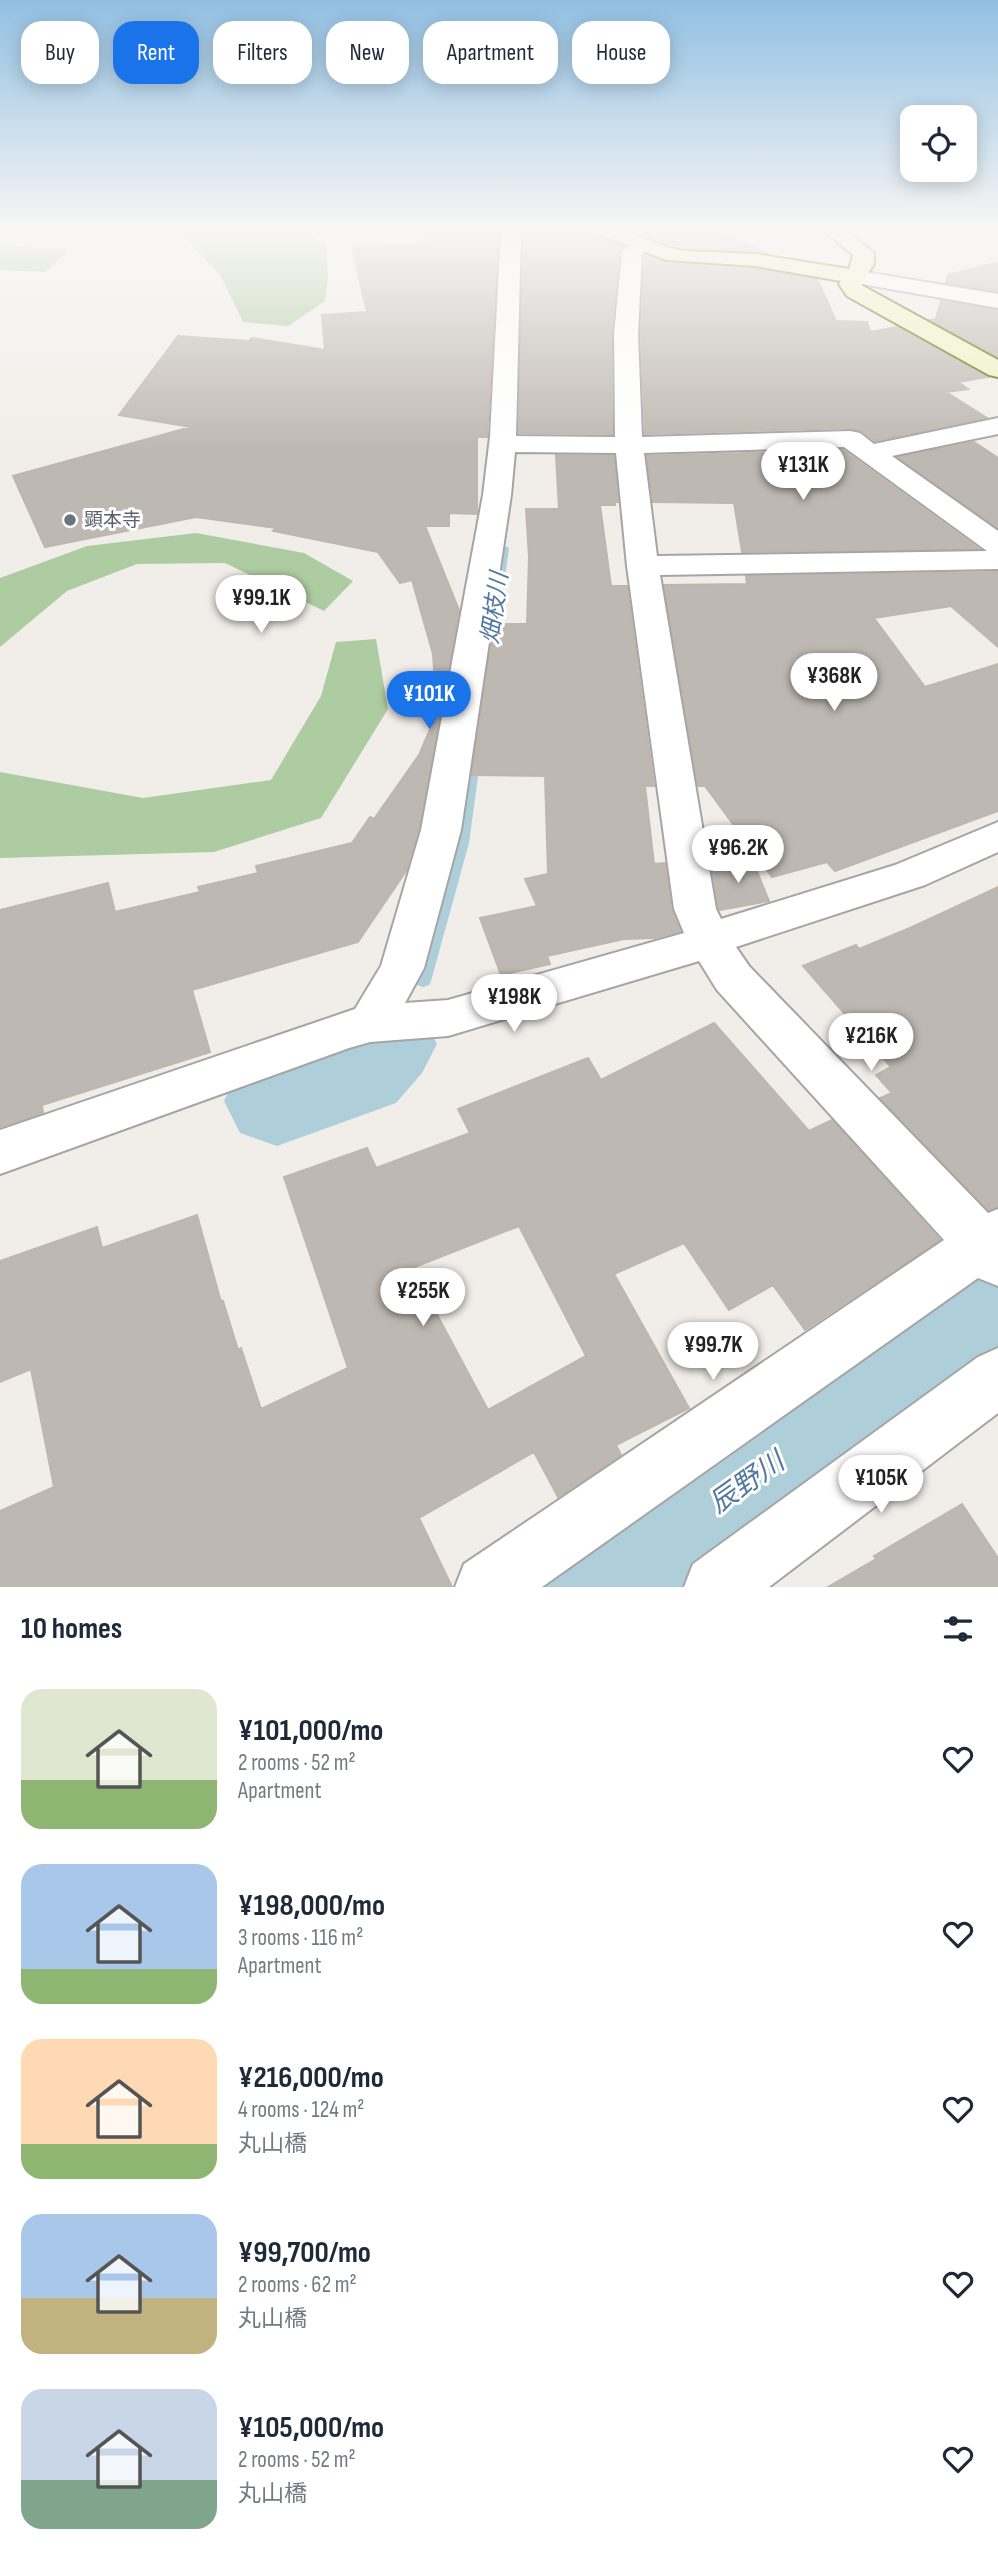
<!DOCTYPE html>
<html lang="en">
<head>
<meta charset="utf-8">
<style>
	body { margin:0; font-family:"Sofia Sans Condensed","Noto Sans JP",sans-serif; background:#f6f6f7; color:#1f2937; height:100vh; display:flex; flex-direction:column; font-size:26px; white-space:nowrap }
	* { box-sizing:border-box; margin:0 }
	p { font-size:23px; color:#747a83 }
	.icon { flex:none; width:38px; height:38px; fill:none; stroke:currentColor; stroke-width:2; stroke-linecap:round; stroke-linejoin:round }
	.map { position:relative; height:1587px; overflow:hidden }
	.details { display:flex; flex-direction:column; background:#fff; flex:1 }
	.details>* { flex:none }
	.hud { position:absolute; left:21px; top:21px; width:957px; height:63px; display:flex; gap:14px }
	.controls { position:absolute; left:900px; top:105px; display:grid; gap:14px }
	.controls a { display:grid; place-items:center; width:77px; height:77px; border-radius:14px; background:#fff; box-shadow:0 4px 18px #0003; font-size:35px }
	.price { position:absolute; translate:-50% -60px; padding:0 16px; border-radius:24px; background:#fff; color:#222; font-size:23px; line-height:46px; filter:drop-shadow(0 2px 4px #0008) }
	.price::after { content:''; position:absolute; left:50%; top:42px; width:21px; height:16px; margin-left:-10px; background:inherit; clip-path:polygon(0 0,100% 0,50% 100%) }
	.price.selected { background:#1a73e8; color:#fff }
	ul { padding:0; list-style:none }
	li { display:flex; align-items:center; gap:21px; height:175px; padding:0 21px }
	li span { display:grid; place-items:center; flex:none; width:196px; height:140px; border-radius:21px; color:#555 }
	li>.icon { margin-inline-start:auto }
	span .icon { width:84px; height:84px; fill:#fffc; stroke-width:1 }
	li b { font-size:30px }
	h2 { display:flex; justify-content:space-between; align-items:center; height:84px; padding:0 21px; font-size:30px }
	.chip { padding:0 24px; border-radius:21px; background:#fff; box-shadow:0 4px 18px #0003; font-size:24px; line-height:63px }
	.chip.selected { background:#1a73e8; color:#fff }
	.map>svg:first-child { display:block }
</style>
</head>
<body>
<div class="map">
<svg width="998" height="1587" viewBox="0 0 998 1587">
	<rect width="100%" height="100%" fill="#f1eee9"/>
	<!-- forest -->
	<path fill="#aecca2" d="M177,229H300L326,245L328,278L325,301L288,326L243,322L221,276Z
		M0,244L69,250L46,272L0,270Z
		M196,533L304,553L353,581L324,611L225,563L137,564L67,591L0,647V578L87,546Z
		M376,639L388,709L321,818L214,852L0,858V772L143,798L271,780L321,696L336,642Z"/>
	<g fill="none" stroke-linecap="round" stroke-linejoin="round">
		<!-- stream -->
		<path fill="#aecfd9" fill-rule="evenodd" d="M517,229H525L527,275L522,391L517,394L512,391L519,275Z
			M503,545L509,548L469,843L431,981L429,985L423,987L417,985L415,981L455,843L497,548Z"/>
		<!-- river -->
		<path fill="#aecfd9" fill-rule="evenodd" d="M386,1003L422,1015L437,1044L422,1073L396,1103L277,1146L240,1133L224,1101L240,1069L323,1041L350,1015Z
			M998,1248V1379L717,1587H530L550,1537L955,1265Z"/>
	</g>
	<!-- building -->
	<path fill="#beb8b2" stroke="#c1b6ad" stroke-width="2" fill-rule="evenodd" d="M413,229H499L487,437H477V514L449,513V526H425L459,610L419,827L406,871L358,942L192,990L210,1052L42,1105L43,1113L0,1127V910L108,883L115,912L200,892L198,887L258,873L256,866L352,843L370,817L374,819L419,755L432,725L436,701L433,654L412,580L400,583L378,552L273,531L276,528L196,517L45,547L13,476L191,427L119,415L178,336L249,341L252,338L325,350L322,315L367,312L352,248L428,243Z
		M523,229H591L595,235L623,246L619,252L611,334L612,434L519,433Z
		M626,229H711L768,253L685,248Z
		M645,255L666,263L755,269L817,279L836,321L867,322L870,332L897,327L987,377L958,382L968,389L946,392L987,418L875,441L862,431L850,428L645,434L641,334Z
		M998,262V291L946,283L948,275Z
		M941,301L998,310V357L930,320L936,319Z
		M974,442L998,458V528L898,457Z
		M843,450L979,549L742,552L734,503L653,502L647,456Z
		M556,455L614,456L618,502H615V505H600L611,586H627L654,786H645L654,864L665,863L671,909L680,931L655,938L624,939L547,956L550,964L501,975L480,918L537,906L525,879L548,874L545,776L472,775L494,624H527L529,557L526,509H559Z
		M998,572V647L951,606L874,618L925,687L998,664V811L835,871L827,862L772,877L705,786H698L664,585L747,584L746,576Z
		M753,862L769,901L719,910L711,863Z
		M998,887V1207L989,1210L880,1098L892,1093L876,1075L891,1067L803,966L856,945L859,949L910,928Z
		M714,1023L809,1131L832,1120L940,1240L805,1330L773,1285L729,1310L684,1243L614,1274L689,1408L616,1445L621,1455L558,1497L534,1452L419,1518L452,1587H0V1511L54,1487L31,1369L0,1382V1261L97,1227L102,1248L197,1215L221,1302L223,1301L238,1350L241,1348L261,1409L348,1368L284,1177L367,1148L376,1168L470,1133L458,1109L588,1058L601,1080ZM519,1226L586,1356L488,1410L412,1268Z
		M962,1504L998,1558V1587H828L876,1559L874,1556Z"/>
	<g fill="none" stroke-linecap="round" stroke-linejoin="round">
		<!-- street casing -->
		<g stroke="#a5a5a5" stroke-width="4">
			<path id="street" d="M501,229H521L516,436L615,437L614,334L622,252C629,242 637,237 649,240L652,244L642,254L638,334L642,437L850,431L860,433L874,444L998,418V434L892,456L998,531V569L660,575L716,909L721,919L895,865L998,822V852L925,885L736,947L749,966L988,1213L998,1209V1286L978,1278L542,1587H455L464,1564L944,1240L717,990L699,961L448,1036L370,1042L349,1048L0,1174V1130L355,1009L381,966L421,830L483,495L490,437ZM844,447L987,551L657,556L644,453ZM515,452L616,453L627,566L674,909L684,933L448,1000L405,1003L424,968L461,830L511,495Z
				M853,270L998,294V308L845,281L842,276L845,271Z
				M998,1348V1413L769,1587H684L693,1564L978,1357Z"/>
		</g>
		<!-- secondary casing -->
		<g stroke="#657010" stroke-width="4">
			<path id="secondary" d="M593,229H620L670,248L685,251L755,254L849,269L853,255L822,229H844L874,253V264L861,284L863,286L998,360V377L989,375L847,296L839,284L841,281L755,266L666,260L596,233Z"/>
		</g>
		<!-- street -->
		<use href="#street" fill="#fff" fill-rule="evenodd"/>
		<!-- secondary -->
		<use href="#secondary" fill="#f1f4c3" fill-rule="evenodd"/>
	</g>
	<!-- sky -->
	<linearGradient id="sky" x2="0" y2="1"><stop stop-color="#91bfe2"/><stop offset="0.51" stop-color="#f9f7f5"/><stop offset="1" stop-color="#f9f7f5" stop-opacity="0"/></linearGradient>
	<rect width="998" height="451" fill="url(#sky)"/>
	<!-- markers -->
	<circle fill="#6b7280" stroke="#fff" stroke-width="2.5" cx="70" cy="520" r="7"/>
	<g text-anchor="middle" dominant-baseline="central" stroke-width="6" stroke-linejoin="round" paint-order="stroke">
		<!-- far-worship labels -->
		<g font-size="19" fill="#5b616d" stroke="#fff" text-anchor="start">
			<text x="84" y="520">顕本寺</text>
		</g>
		<!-- water labels -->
		<g font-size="24" font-style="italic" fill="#5379a1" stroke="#fff">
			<text transform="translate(495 608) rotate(-82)">畑枝川</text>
		</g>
		<!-- near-water labels -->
		<g font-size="28" font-style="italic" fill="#5379a1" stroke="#fff">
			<text transform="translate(747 1483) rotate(-35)">辰野川</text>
		</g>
	</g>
</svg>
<div class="controls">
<a><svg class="icon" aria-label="locate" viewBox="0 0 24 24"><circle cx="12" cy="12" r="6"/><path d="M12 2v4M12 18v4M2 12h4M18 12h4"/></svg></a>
</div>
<b class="price" style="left:803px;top:502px">¥131K</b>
<b class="price" style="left:261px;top:635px">¥99.1K</b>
<b class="price" style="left:834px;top:713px">¥368K</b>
<b class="price selected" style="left:429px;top:731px">¥101K</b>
<b class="price" style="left:738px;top:885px">¥96.2K</b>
<b class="price" style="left:514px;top:1034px">¥198K</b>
<b class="price" style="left:871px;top:1073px">¥216K</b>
<b class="price" style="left:423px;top:1328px">¥255K</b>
<b class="price" style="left:713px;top:1382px">¥99.7K</b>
<b class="price" style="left:881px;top:1515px">¥105K</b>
<div class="hud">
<a class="chip">Buy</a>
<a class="chip selected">Rent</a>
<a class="chip">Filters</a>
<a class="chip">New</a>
<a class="chip">Apartment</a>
<a class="chip">House</a>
</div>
</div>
<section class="details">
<h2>10 homes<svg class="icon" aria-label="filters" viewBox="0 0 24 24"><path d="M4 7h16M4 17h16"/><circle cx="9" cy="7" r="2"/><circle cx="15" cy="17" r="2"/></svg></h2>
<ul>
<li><span style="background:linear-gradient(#dfe7d0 65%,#8fb573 0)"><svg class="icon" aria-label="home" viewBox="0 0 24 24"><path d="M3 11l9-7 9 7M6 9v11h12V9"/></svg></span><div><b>¥101,000/mo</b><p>2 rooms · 52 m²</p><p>Apartment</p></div><svg class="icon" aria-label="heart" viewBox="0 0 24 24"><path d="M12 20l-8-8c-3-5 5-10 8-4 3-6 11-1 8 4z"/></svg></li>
<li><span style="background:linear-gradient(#a9c7e8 75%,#8fb573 0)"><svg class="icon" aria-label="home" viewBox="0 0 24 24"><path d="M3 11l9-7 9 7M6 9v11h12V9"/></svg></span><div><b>¥198,000/mo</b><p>3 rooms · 116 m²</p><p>Apartment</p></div><svg class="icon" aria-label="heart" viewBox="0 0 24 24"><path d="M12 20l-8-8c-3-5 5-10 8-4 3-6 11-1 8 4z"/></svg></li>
<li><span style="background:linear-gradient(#ffd9b3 75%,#8fb573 0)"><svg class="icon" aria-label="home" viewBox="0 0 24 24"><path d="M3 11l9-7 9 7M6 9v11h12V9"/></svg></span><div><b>¥216,000/mo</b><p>4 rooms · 124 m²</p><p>丸山橋</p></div><svg class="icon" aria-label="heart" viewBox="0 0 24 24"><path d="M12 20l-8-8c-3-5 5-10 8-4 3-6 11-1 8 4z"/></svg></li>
<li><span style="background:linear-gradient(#a9c7e8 60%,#c2b280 0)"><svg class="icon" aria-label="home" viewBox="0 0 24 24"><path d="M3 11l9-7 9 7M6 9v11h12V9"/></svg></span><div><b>¥99,700/mo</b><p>2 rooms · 62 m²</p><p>丸山橋</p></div><svg class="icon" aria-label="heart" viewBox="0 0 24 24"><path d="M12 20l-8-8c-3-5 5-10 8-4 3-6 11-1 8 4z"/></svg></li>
<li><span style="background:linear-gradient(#c9d6e8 65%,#7fa58c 0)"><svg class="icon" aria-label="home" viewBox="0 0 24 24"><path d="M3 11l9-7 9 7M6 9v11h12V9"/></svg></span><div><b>¥105,000/mo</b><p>2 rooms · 52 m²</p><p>丸山橋</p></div><svg class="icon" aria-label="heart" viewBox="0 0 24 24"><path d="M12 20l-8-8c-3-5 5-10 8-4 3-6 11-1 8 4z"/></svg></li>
</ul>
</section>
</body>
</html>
